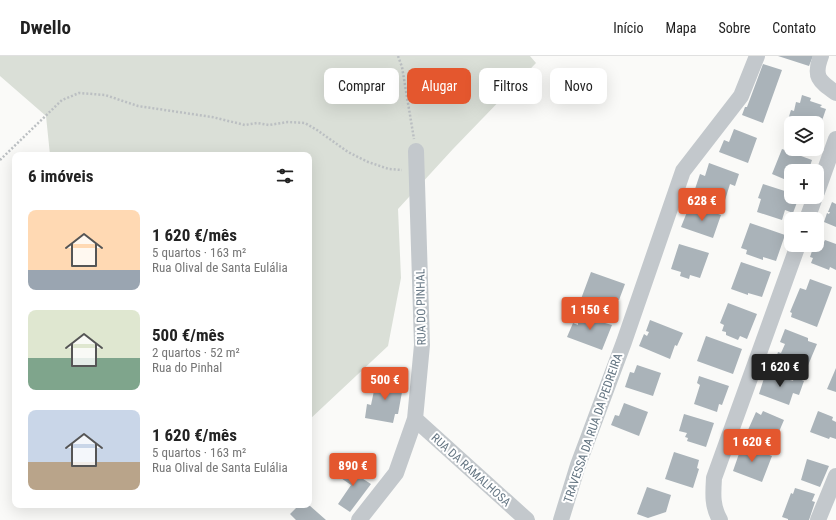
<!DOCTYPE html>
<html lang="pt">
<head>
<meta charset="utf-8">
<style>
	body { margin:0; font-family:"Roboto Condensed",sans-serif; background:#f6f6f6; color:#222; height:100vh; display:flex; flex-direction:column; font-size:15px; white-space:nowrap }
	* { box-sizing:border-box; margin:0 }
	p { font-size:13px; color:#767676 }
	.icon { flex:none; width:22px; height:22px; fill:none; stroke:currentColor; stroke-width:2; stroke-linecap:round; stroke-linejoin:round }
	.map { position:relative; flex:1; overflow:hidden }
	.details { position:absolute; left:12px; top:96px; width:300px; height:356px; display:flex; flex-direction:column; background:#fff; border-radius:8px; box-shadow:0 4px 16px #0002 }
	.details>* { flex:none }
	.banner { position:absolute; left:324px; top:12px; width:380px; height:36px; display:flex; gap:8px }
	.buttons { position:absolute; left:784px; top:60px; display:grid; gap:8px }
	.buttons a { display:grid; place-items:center; width:40px; height:40px; border-radius:8px; background:#fff; box-shadow:0 4px 16px #0002; font-size:20px }
	.price { position:absolute; translate:-50% -34px; padding:0 9px; border-radius:4px; background:#e4572e; color:#fff; font-size:13px; line-height:26px; filter:drop-shadow(0 1px 2px #0008) }
	.price::after { content:''; position:absolute; left:50%; top:24px; width:12px; height:9px; margin-left:-6px; background:inherit; clip-path:polygon(0 0,100% 0,50% 100%) }
	.price.on { background:#222; color:#fff }
	ul { padding:0; list-style:none }
	li { display:flex; align-items:center; gap:12px; height:100px; padding:0 16px }
	li span { display:grid; place-items:center; flex:none; width:112px; height:80px; border-radius:8px; color:#555 }
	li>.icon { margin-inline-start:auto }
	span .icon { width:48px; height:48px; fill:#fffc; stroke-width:1 }
	li b { font-size:17px }
	h2 { display:flex; justify-content:space-between; align-items:center; height:48px; padding:0 16px; font-size:17px }
	.chip { padding:0 14px; border-radius:8px; background:#fff; box-shadow:0 4px 16px #0002; font-size:14px; line-height:36px }
	.chip.on { background:#e4572e; color:#fff }
	header { display:flex; align-items:center; gap:24px; box-sizing:border-box; height:56px; padding:0 20px; background:#fff; border-bottom:1px solid #e0e0e0 }
	header strong { font-size:19px }
	nav { display:flex; gap:22px; margin-inline-start:auto; font-size:14px }
	.map>svg:first-child { display:block }
</style>
</head>
<body>
<header>
<strong>Dwello</strong>
<nav><a>Início</a><a>Mapa</a><a>Sobre</a><a>Contato</a></nav>
</header>
<div class="map">
<svg width="836" height="464" viewBox="0 0 836 464">
	<rect width="100%" height="100%" fill="#fafaf8"/>
	<!-- green -->
	<path fill="#dadfd7" d="M0,0H530L536,7L453,93L398,153L401,222L388,290L309,364V99H50L46,60L0,20Z"/>
	<!-- building -->
	<path fill="#aab3b9" d="M778,0H813L809,10Z
		M763,8L782,14L763,67L742,59L745,51H747Z
		M802,39L811,42L810,45L822,49L820,51L826,53L817,79V67H791V71L786,70L791,54L794,55L796,46L800,47Z
		M734,73L757,82L748,107L719,96L724,84L729,86Z
		M782,93L812,104L809,113L812,115H791V126L772,118Z
		M709,107L739,118L735,130L730,128L725,144L695,133L700,118L705,120Z
		M763,128L791,137V141H799L793,157L785,154L782,164L757,156L761,143L758,142Z
		M832,146L836,148V171L824,166L827,157L829,158L830,156H828Z
		M693,149L721,159L713,182L681,171L687,156L690,158Z
		M750,167L785,179L776,205L763,201V204L746,198L747,194L741,192Z
		M825,184L836,188V214L830,211L829,214L811,207L813,202L810,201L814,189H817V186L823,188Z
		M679,188L709,197L700,222L690,219L689,223L680,220L681,216L671,213Z
		M741,206L771,216L762,241L748,237V239L731,233Z
		M591,216L625,228L619,244L612,242L609,252L581,243Z
		M810,223L832,231L817,271L791,261L792,257L790,256L800,232L806,234Z
		M728,247L757,258L747,283L740,280L738,284L726,279V276L722,275L724,269L720,267Z
		M582,255L606,265L605,267L612,269L602,294L567,281L573,267L578,269V267L576,266L580,256L582,257Z
		M650,264L683,277L677,290L675,289L670,303L639,290L644,278L647,280L649,276L646,275Z
		M785,273L808,282V285L817,288L806,314L776,302L778,296L781,297L785,288L780,286Z
		M706,280L742,293L733,318L697,305Z
		M637,309L661,317L653,340L625,331L630,316L634,317Z
		M836,312V336L827,333Z
		M766,316L793,325L794,321L804,325L799,339L793,337L789,349L759,338Z
		M699,320L729,330L722,349L719,348L717,356L694,348L700,329L697,327Z
		M389,323L404,325L398,358H395L393,367L365,362L367,348L371,349L376,325L388,327Z
		M624,347L648,356L639,380L611,369L615,359L619,360Z
		M763,355L784,364L775,385L748,374L756,356L761,359Z
		M818,355L833,361L832,364L836,366V383L830,381L829,383L810,376Z
		M684,358L714,367L706,391L687,385L688,382L685,381L687,377L679,375Z
		M742,389L772,400L762,426L733,415Z
		M674,396L699,404L697,412L699,413L693,432L665,423Z
		M807,403L829,410L820,431L801,424Z
		M348,406L363,417L360,421L371,428L350,456L338,448L351,429L338,420Z
		M647,431L671,439L666,456L648,462L637,458Z
		M795,432L815,438L812,445L815,446L809,464H788V463L782,461L791,437L793,438Z
		M299,449H309L326,464H296L290,458Z"/>
	<g fill="none" stroke-linecap="round" stroke-linejoin="round">
		<!-- path -->
		<path stroke="#bbbfc2" stroke-width="2.5" stroke-dasharray="2 2" stroke-linecap="butt" d="M398,0L402,11L414,83
			M0,104L62,44L79,37L105,39L138,50L212,61L245,69L257,67L269,69L288,66L305,67L317,74L348,96L368,106L389,113L402,114"/>
		<!-- street -->
		<path stroke="#c3c8cc" stroke-width="16" d="M821,0C813,21 819,25 836,37
			M817,136L836,83
			M807,163L815,141
			M415,363L527,464
			M359,464L396,417L415,363L422,289L416,95
			M561,464L578,409L624,286L683,115L741,40L757,0
			M720,464C712,450 713,438 714,422L798,189
			M818,464L836,420"/>
	</g>
	<g text-anchor="middle" dominant-baseline="central" stroke-width="4" stroke-linejoin="round" paint-order="stroke">
		<!-- street labels -->
		<g font-size="12" fill="#657683" stroke="#fff">
			<text transform="translate(421 251) rotate(-91)">RUA DO PINHAL</text>
			<text transform="translate(593 372) rotate(-71)">TRAVESSA DA RUA DA PEDREIRA</text>
			<text transform="translate(471 414) rotate(42)">RUA DA RAMALHOSA</text>
		</g>
	</g>
</svg>
<div class="buttons">
<a><svg class="icon" aria-label="layers" viewBox="0 0 24 24"><path d="M12 4l9 5-9 5-9-5zM3 14l9 5 9-5"/></svg></a>
<a>+</a>
<a>−</a>
</div>
<b class="price" style="left:702px;top:166px">628 €</b>
<b class="price" style="left:590px;top:275px">1 150 €</b>
<b class="price on" style="left:780px;top:332px">1 620 €</b>
<b class="price" style="left:385px;top:345px">500 €</b>
<b class="price" style="left:752px;top:407px">1 620 €</b>
<b class="price" style="left:353px;top:431px">890 €</b>
<div class="banner">
<a class="chip">Comprar</a>
<a class="chip on">Alugar</a>
<a class="chip">Filtros</a>
<a class="chip">Novo</a>
</div>
<section class="details">
<h2>6 imóveis<svg class="icon" aria-label="filters" viewBox="0 0 24 24"><path d="M4 7h16M4 17h16"/><circle cx="9" cy="7" r="2"/><circle cx="15" cy="17" r="2"/></svg></h2>
<ul>
<li><span style="background:linear-gradient(#ffd9b3 75%,#9aa5b1 0)"><svg class="icon" aria-label="home" viewBox="0 0 24 24"><path d="M3 11l9-7 9 7M6 9v11h12V9"/></svg></span><div><b>1 620 €/mês</b><p>5 quartos · 163 m²</p><p>Rua Olival de Santa Eulália</p></div></li>
<li><span style="background:linear-gradient(#dfe7d0 60%,#7fa58c 0)"><svg class="icon" aria-label="home" viewBox="0 0 24 24"><path d="M3 11l9-7 9 7M6 9v11h12V9"/></svg></span><div><b>500 €/mês</b><p>2 quartos · 52 m²</p><p>Rua do Pinhal</p></div></li>
<li><span style="background:linear-gradient(#c9d6e8 65%,#b9a48a 0)"><svg class="icon" aria-label="home" viewBox="0 0 24 24"><path d="M3 11l9-7 9 7M6 9v11h12V9"/></svg></span><div><b>1 620 €/mês</b><p>5 quartos · 163 m²</p><p>Rua Olival de Santa Eulália</p></div></li>
</ul>
</section>
</div>
</body>
</html>
